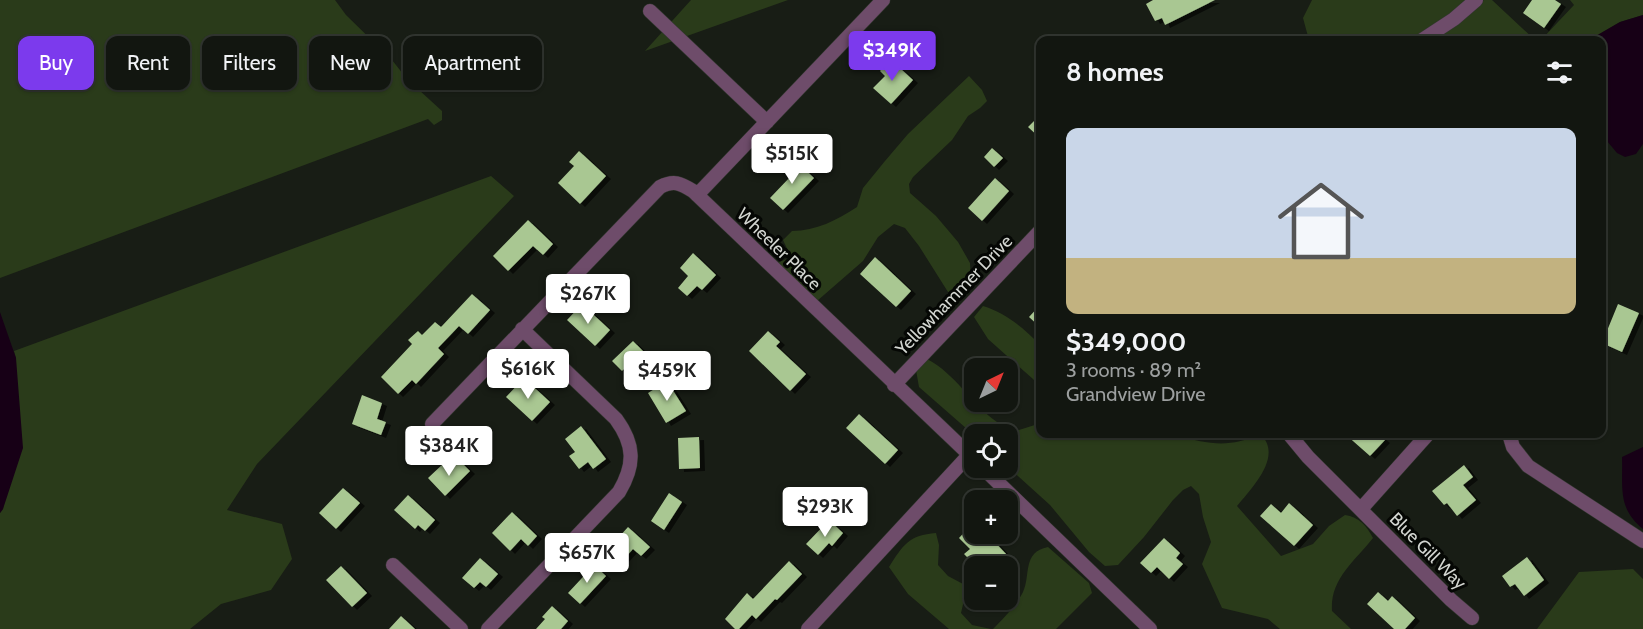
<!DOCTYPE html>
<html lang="en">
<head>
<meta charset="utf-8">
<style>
	body { margin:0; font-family:Cabin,sans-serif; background:#1f231e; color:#f1f3f6; height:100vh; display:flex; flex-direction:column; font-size:22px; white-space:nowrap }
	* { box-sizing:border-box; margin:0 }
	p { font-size:20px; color:#9c9f9f }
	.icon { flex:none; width:33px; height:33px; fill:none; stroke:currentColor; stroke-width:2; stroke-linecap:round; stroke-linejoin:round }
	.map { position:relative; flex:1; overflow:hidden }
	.drawer { position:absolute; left:1036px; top:36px; width:570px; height:402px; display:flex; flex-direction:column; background:#121610; border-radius:12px; box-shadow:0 2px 4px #0004,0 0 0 2px #313530 }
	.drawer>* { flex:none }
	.top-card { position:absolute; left:18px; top:36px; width:570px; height:54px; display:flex; gap:12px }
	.needle { width:39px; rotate:43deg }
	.tools { position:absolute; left:964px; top:358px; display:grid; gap:12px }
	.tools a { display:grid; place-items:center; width:54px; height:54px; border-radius:12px; background:#121610; box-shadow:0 2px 4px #0004,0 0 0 2px #313530; font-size:30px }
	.price { position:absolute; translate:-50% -51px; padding:0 14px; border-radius:6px; background:#fff; color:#222; font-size:20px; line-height:39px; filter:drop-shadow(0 2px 3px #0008) }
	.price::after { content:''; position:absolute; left:50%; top:36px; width:18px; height:14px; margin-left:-9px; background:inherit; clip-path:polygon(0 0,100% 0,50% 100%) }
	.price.current { background:#7c3aed; color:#fff }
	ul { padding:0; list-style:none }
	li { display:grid; align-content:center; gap:12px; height:318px; padding:0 30px }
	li+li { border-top:2px solid #313530 }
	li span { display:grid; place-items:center; height:186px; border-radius:12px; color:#555 }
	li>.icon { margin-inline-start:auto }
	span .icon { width:108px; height:108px; fill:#fffc; stroke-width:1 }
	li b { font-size:26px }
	h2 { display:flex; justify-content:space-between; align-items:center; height:72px; padding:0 30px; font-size:26px }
	.chip { padding:0 21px; border-radius:12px; background:#121610; box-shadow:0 2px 4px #0004,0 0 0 2px #313530; font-size:21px; line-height:54px }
	.chip.current { background:#7c3aed; color:#fff }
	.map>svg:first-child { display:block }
</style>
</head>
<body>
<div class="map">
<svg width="1643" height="629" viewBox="0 0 1643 629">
	<defs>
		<filter id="shadow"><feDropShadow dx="5" dy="3" stdDeviation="0" flood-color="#0009"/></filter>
	</defs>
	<rect width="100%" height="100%" fill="#181d15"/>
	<!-- green -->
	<path fill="#2a3b1a" d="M0,0H335L346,15L392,60L407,79L442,111V120L434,125L428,119L0,278Z
		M691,0H788L645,51Z
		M1312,0H1467L1451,14L1410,40H1309L1303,18Z
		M1484,0H1492L1535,40H1433L1458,24Z
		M1570,0H1643V15L1620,22L1589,40H1541L1574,5Z
		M969,76L982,90L987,101L980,108L968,116L952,140L913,177L909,184L910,193L936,216L958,242L970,263L971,281L961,291L948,292L919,246L905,228L894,224L878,237L863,261L817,301L777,263L791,257L783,240L792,231C816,231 837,220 857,207L863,188L885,161L908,134Z
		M491,176L514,196L257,464L227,510L282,524L292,559L271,590L221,604L190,629H0V513L3,509L16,358L14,351Z
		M983,306C1006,313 1025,329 1041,346V390L1033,379L988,339L974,317Z
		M927,359C956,374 971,404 997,422C1003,426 1012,428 1019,430L1041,423V434H1176C1183,438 1191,439 1199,441C1225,446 1236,443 1261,435C1283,456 1252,488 1237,506L1281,556L1313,544L1329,526L1345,515C1359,517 1367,526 1373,538C1354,562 1330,579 1332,611L1351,629H1280L1268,619L1222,608L1202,564L1211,542L1203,517L1199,494L1191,486L1183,490L1173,500L1144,537L1118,565L1105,566L1089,552L1050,505L1008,467V435L975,436L919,387L916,370Z
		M936,533L939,545L938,565L948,576L963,584L964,600L961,613L972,625L991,629H949L908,594L889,567C903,545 909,535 936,533Z
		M1048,547L1089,583L1092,593L1056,629H993C1002,620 1018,603 1023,592C1031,575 1022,552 1048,547Z
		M1633,569L1643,579V629H1537L1579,572Z"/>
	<!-- water -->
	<path fill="#170016" d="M1643,15V144L1636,154L1625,157L1617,153L1602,135V40H1589L1620,22Z
		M0,312L16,358L23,448L3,509L0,513Z
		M1643,447V529C1617,508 1623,487 1622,457Z"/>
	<!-- building -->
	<path fill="#a9c792" filter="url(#shadow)" d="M1153,0H1215L1165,25L1162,18L1155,21L1146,4Z
		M1532,0H1555L1561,4L1544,28L1523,13Z
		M890,59L913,80L891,104L873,88L885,76L880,71Z
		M1041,114V139L1028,127Z
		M992,148L1003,158L994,167L984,157Z
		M579,151L606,176L580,204L558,183L574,166L569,162Z
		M795,160L814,178L783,210L770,198L791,176L785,170Z
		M995,178L1009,191L982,221L968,208Z
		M528,220L553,244L543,255L533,246L508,271L493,256Z
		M693,253L716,275L702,290L697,286L687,296L678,288L688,276L680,268Z
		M875,257L911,291L896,307L860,274Z
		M472,294L490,310L468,334L459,326L438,348L444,354L416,384L412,380L398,394L381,377L412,344L408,340L418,331L422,335L435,322L441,327Z
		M582,304L610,330L595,346L567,320Z
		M1041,304V328L1029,317Z
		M1618,304L1639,313L1622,352L1602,343Z
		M768,331L780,342L776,346L806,374L790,391L749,351Z
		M633,341L653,361L639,375L629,364L622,371L612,361Z
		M975,366V389L963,379Z
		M524,378L550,402L532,421L506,397Z
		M667,381L686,411L666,423L648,393Z
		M362,395L382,403L377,419L386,422L381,435L352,424Z
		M859,414L898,450L885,464L846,428Z
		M581,426L606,459L593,469L588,462L579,469L569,456L575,452L565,439Z
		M1345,434H1378L1385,440L1370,456Z
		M699,437L700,468L679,469L678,438Z
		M458,459L470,471L445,496L428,478L444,463L449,468Z
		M1464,465L1473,477L1463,485L1476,500L1457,516L1447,503L1444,505L1432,491Z
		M343,488L360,503L336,529L319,513Z
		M669,493L682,502L664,530L651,521Z
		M408,495L435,520L425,531L418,525L415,529L394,510Z
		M1289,503L1313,525L1294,546L1260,516L1271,504L1281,513Z
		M512,512L537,536L528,546L521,539L510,551L492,533Z
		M829,520L843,533L832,546L829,543L818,555L806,544Z
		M975,521V534H987L1007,555L995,567H977L964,554L970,549L959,538Z
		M628,527L650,547L641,556L633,549L622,561L609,548Z
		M1164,538L1180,553L1176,558L1183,564L1169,579L1157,567L1151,573L1140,563Z
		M1527,557L1544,580L1524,596L1515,584L1510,587L1502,576Z
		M480,558L498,574L486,587L480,582L474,588L462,578Z
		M789,561L802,574L777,600L775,599L756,619L752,615L739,629H735L725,619L747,593L753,599Z
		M594,565L606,576L580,604L568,593Z
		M341,566L367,593L352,607L326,580Z
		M1378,592L1388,601L1392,596L1415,618L1405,629H1394L1367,604Z
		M552,606L568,621L561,629H536L545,619L542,617Z
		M401,616L415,629H389Z"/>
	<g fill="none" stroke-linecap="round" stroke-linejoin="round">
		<!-- minor casing -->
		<g stroke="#32372f" stroke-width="15">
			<path id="minor" d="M650,11L767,122
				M1422,40L1454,19L1476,0
				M697,195L883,0
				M894,385L1041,230
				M432,424L660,187C674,180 680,183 693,191L975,460
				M1289,434L1308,457L1451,600L1472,618
				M1509,434L1513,447L1528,466L1643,541
				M983,468L1150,629
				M1361,509L1428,434
				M393,565L461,629
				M488,629L619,492C635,465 635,445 616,419L522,329
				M808,629L969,455"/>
		</g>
		<!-- minor -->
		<use href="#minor" stroke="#6e4c6a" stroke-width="14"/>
	</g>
	<g text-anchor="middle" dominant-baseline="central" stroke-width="6" stroke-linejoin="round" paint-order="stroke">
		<!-- street labels -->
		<g font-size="18" fill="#d3d6d1" stroke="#050704">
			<text transform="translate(779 249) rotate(44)">Wheeler Place</text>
			<text transform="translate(954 295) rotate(-46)">Yellowhammer Drive</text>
			<text transform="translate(1428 551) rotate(45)">Blue Gill Way</text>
		</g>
	</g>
</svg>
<div class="tools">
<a><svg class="needle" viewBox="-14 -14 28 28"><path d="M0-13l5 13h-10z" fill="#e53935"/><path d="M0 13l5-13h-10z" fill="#9c9f9f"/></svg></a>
<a><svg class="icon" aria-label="locate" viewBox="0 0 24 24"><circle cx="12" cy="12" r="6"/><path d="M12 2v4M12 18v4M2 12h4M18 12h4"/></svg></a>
<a>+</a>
<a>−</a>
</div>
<b class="price current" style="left:892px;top:82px">$349K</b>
<b class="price" style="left:792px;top:185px">$515K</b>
<b class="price" style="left:588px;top:325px">$267K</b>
<b class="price" style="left:528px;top:400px">$616K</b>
<b class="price" style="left:667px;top:402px">$459K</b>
<b class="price" style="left:449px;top:477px">$384K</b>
<b class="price" style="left:825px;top:538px">$293K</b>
<b class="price" style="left:587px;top:584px">$657K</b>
<div class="top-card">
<a class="chip current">Buy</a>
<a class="chip">Rent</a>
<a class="chip">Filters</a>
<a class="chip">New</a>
<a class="chip">Apartment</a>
</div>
<section class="drawer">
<h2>8 homes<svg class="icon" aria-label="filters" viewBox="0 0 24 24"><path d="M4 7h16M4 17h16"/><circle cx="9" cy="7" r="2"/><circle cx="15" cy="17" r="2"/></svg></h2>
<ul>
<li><span style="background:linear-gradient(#c9d6e8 70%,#c2b280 0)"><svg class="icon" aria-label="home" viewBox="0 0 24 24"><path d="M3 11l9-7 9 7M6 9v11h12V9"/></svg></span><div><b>$349,000</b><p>3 rooms · 89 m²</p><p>Grandview Drive</p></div></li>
</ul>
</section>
</div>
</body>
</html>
